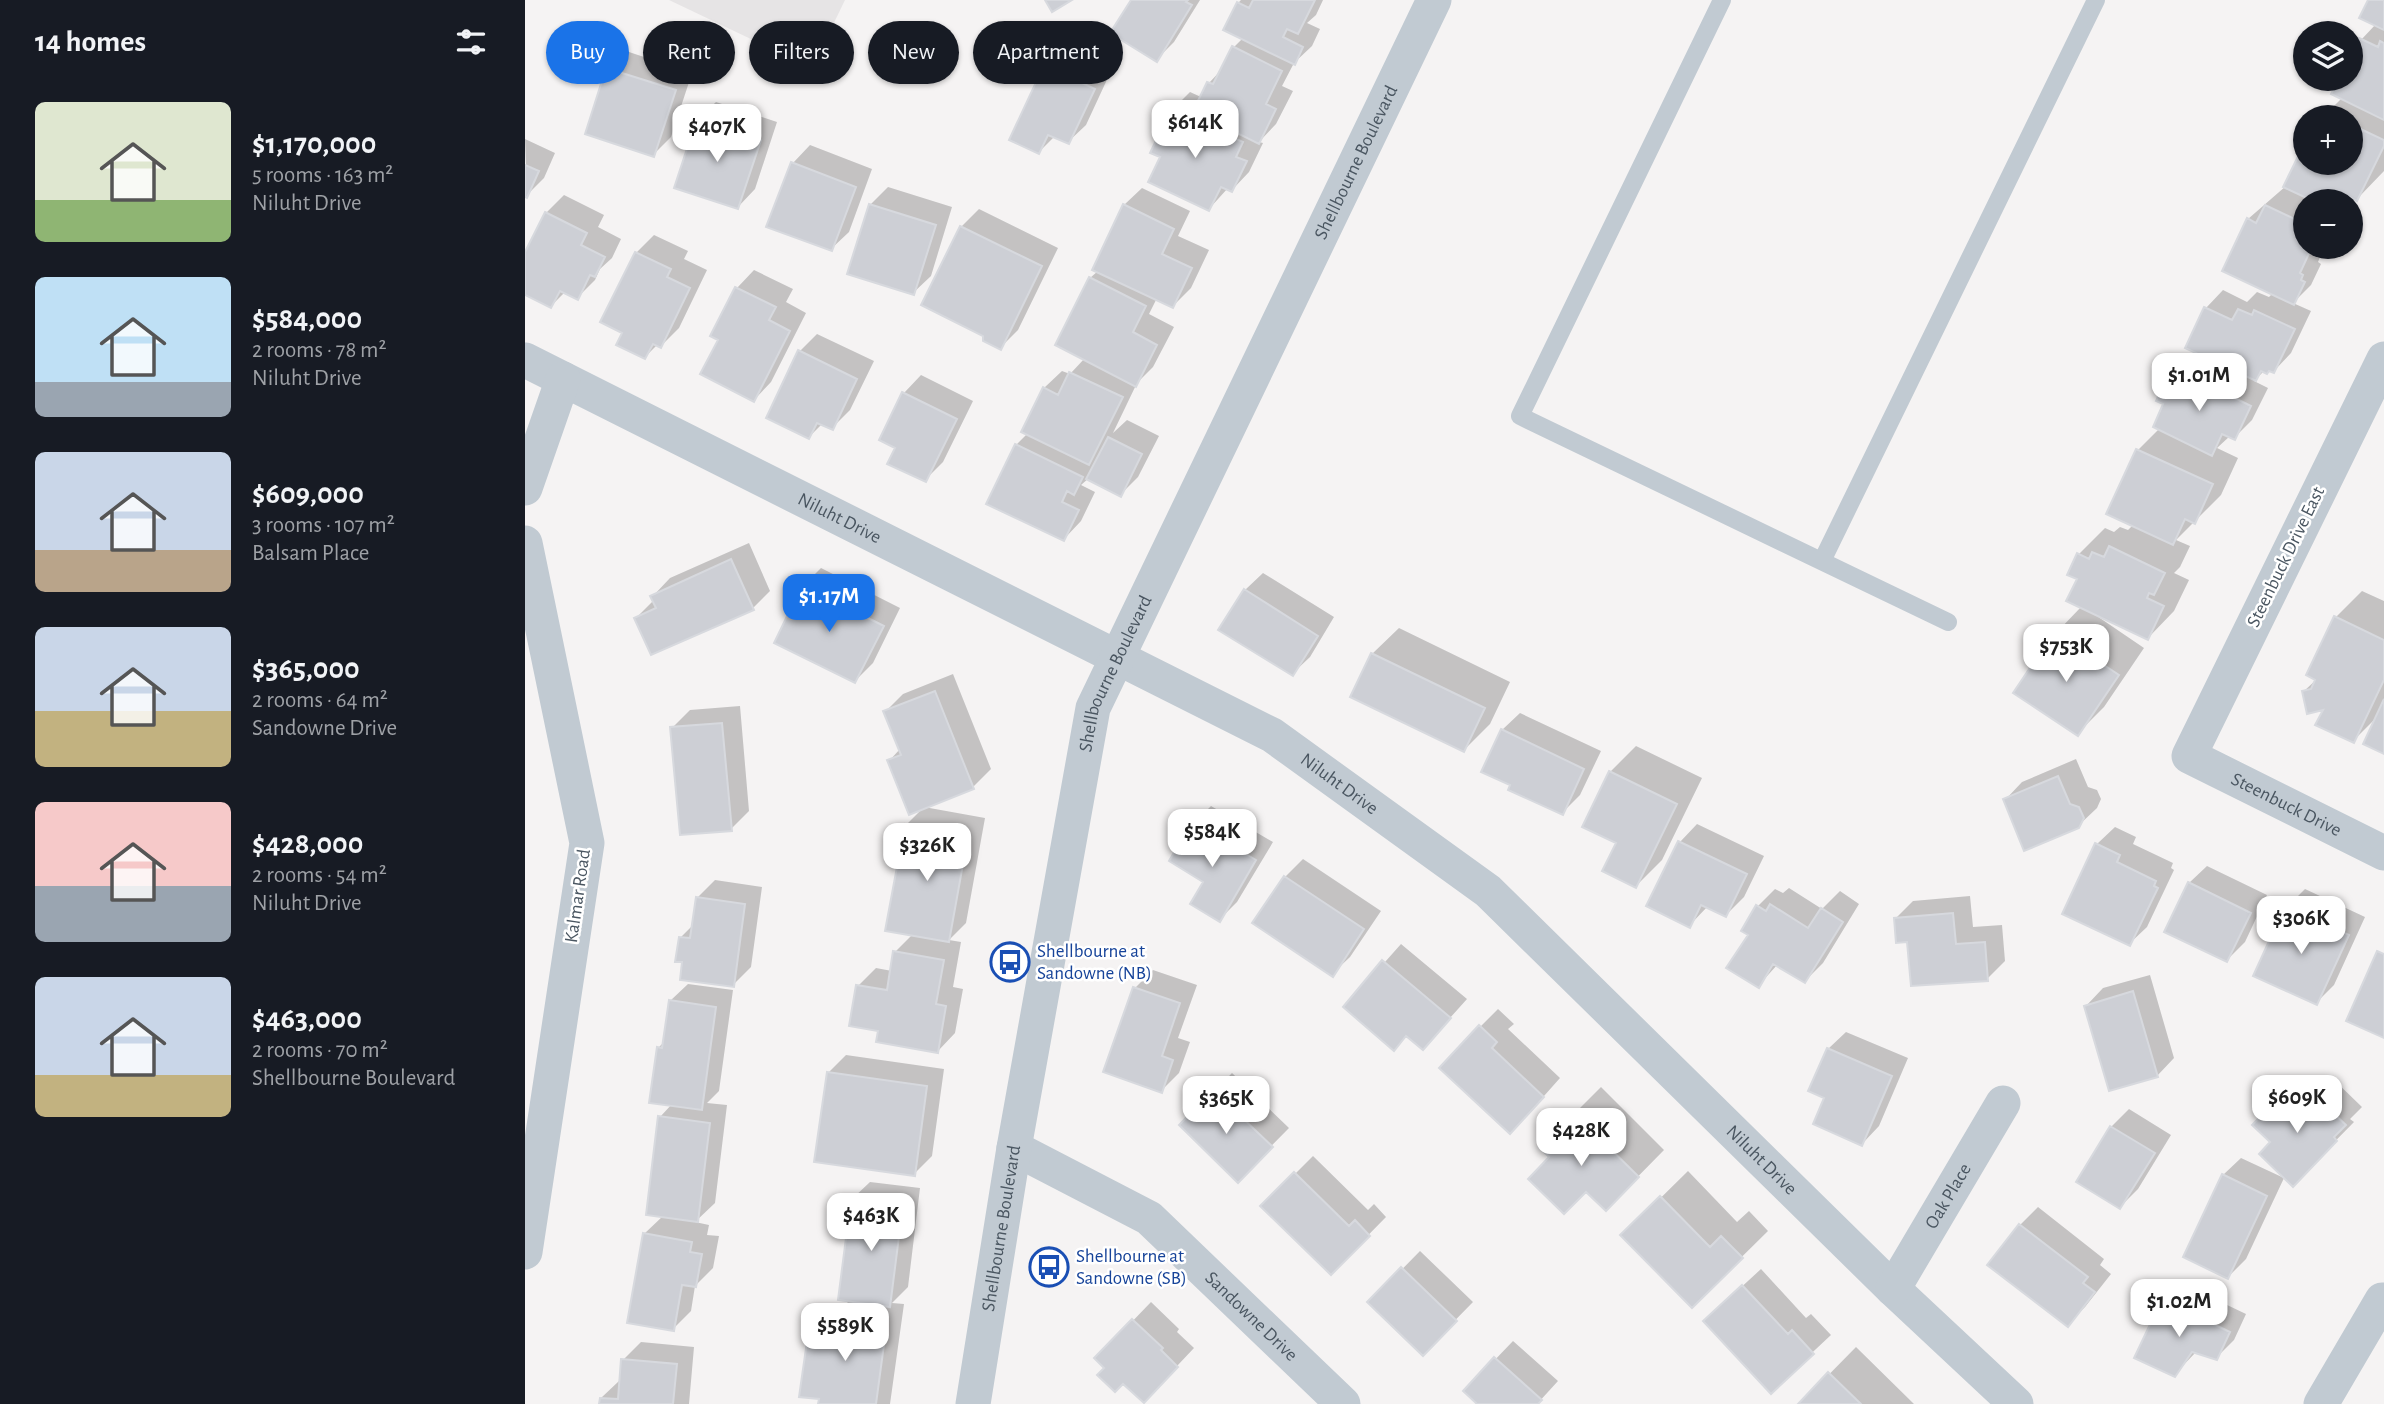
<!DOCTYPE html>
<html lang="en">
<head>
<meta charset="utf-8">
<style>
	body { margin:0; font-family:"Alegreya Sans",sans-serif; background:#242831; color:#f1f3f6; height:100vh; display:flex; flex-direction:column; font-size:26px; white-space:nowrap }
	* { box-sizing:border-box; margin:0 }
	p { font-size:23px; color:#9ea1a6 }
	.icon { flex:none; width:38px; height:38px; fill:none; stroke:currentColor; stroke-width:2; stroke-linecap:round; stroke-linejoin:round }
	.map { position:relative; flex:1; overflow:hidden }
	.drawer { display:flex; flex-direction:column; background:#171b24; width:525px }
	.drawer>* { flex:none }
	.top-card { position:absolute; left:21px; top:21px; width:665px; height:63px; display:flex; gap:14px }
	.tools { position:absolute; left:1768px; top:21px; display:grid; gap:14px }
	.tools a { display:grid; place-items:center; width:70px; height:70px; border-radius:50%; background:#171b24; box-shadow:0 2px 5px #0004; font-size:35px }
	.price { position:absolute; translate:-50% -60px; padding:0 16px; border-radius:14px; background:#fff; color:#222; font-size:23px; line-height:46px; filter:drop-shadow(0 2px 4px #0008) }
	.price::after { content:''; position:absolute; left:50%; top:42px; width:21px; height:16px; margin-left:-10px; background:inherit; clip-path:polygon(0 0,100% 0,50% 100%) }
	.price.on { background:#1a73e8; color:#fff }
	ul { padding:0; list-style:none }
	li { display:flex; align-items:center; gap:21px; height:175px; padding:0 35px }
	li span { display:grid; place-items:center; flex:none; width:196px; height:140px; border-radius:10px; color:#555 }
	li>.icon { margin-inline-start:auto }
	span .icon { width:84px; height:84px; fill:#fffc; stroke-width:1 }
	li b { font-size:30px }
	h2 { display:flex; justify-content:space-between; align-items:center; height:84px; padding:0 35px; font-size:30px }
	.chip { padding:0 24px; border-radius:32px; background:#171b24; box-shadow:0 2px 5px #0004; font-size:24px; line-height:63px }
	.chip.on { background:#1a73e8; color:#fff }
	main { display:flex; flex:1; min-height:0 }
	.map>svg:first-child { display:block }
</style>
</head>
<body>
<main>
<section class="drawer">
<h2>14 homes<svg class="icon" aria-label="filters" viewBox="0 0 24 24"><path d="M4 7h16M4 17h16"/><circle cx="9" cy="7" r="2"/><circle cx="15" cy="17" r="2"/></svg></h2>
<ul>
<li><span style="background:linear-gradient(#dfe7d0 70%,#8fb573 0)"><svg class="icon" aria-label="home" viewBox="0 0 24 24"><path d="M3 11l9-7 9 7M6 9v11h12V9"/></svg></span><div><b>$1,170,000</b><p>5 rooms · 163 m²</p><p>Niluht Drive</p></div></li>
<li><span style="background:linear-gradient(#bfe0f5 75%,#9aa5b1 0)"><svg class="icon" aria-label="home" viewBox="0 0 24 24"><path d="M3 11l9-7 9 7M6 9v11h12V9"/></svg></span><div><b>$584,000</b><p>2 rooms · 78 m²</p><p>Niluht Drive</p></div></li>
<li><span style="background:linear-gradient(#c9d6e8 70%,#b9a48a 0)"><svg class="icon" aria-label="home" viewBox="0 0 24 24"><path d="M3 11l9-7 9 7M6 9v11h12V9"/></svg></span><div><b>$609,000</b><p>3 rooms · 107 m²</p><p>Balsam Place</p></div></li>
<li><span style="background:linear-gradient(#c9d6e8 60%,#c2b280 0)"><svg class="icon" aria-label="home" viewBox="0 0 24 24"><path d="M3 11l9-7 9 7M6 9v11h12V9"/></svg></span><div><b>$365,000</b><p>2 rooms · 64 m²</p><p>Sandowne Drive</p></div></li>
<li><span style="background:linear-gradient(#f6c9c9 60%,#9aa5b1 0)"><svg class="icon" aria-label="home" viewBox="0 0 24 24"><path d="M3 11l9-7 9 7M6 9v11h12V9"/></svg></span><div><b>$428,000</b><p>2 rooms · 54 m²</p><p>Niluht Drive</p></div></li>
<li><span style="background:linear-gradient(#c9d6e8 70%,#c2b280 0)"><svg class="icon" aria-label="home" viewBox="0 0 24 24"><path d="M3 11l9-7 9 7M6 9v11h12V9"/></svg></span><div><b>$463,000</b><p>2 rooms · 70 m²</p><p>Shellbourne Boulevard</p></div></li>
</ul>
</section>
<div class="map">
<svg width="1859" height="1404" viewBox="0 0 1859 1404">
	<rect width="100%" height="100%" fill="#f5f3f3"/>
	<!-- education -->
	<path fill="#e6e4e5" d="M144,0H320L287,68Z"/>
	<!-- shadow -->
	<path fill="#0003" d="M608,0H675L649,42L631,60Z
		M716,0H798L791,15L782,23L795,29L787,46L769,63L757,86L768,91L751,124L734,142L738,143L724,172L707,190L703,188L684,209L637,156L628,152L647,110L665,92L676,97L684,83L698,68L709,47L718,38L713,3Z
		M1845,0H1859V171L1832,199L1828,197L1824,201H1780V247H1795L1791,255L1795,257L1793,262L1796,264L1786,285L1768,303L1786,311L1766,353L1749,371H1739L1729,381L1743,388L1727,420L1709,438L1705,436L1692,448L1713,458L1696,495L1651,540L1665,546L1655,567L1649,573L1664,580L1649,611L1623,638L1570,613L1569,614L1619,648L1579,707L1552,734L1491,692L1531,633L1557,606L1554,554L1580,528L1589,532L1595,527L1603,530L1608,525L1613,450L1634,429L1641,403L1642,380L1660,362L1666,365L1677,354L1681,308L1698,290L1722,302L1732,292L1744,297L1748,293L1723,219L1761,186L1780,163H1825V117H1798L1817,98L1814,82L1808,79H1825V46L1832,40L1835,41L1851,24Z
		M538,49L586,71L561,125L543,142L530,136L514,152L521,66Z
		M101,51L167,73L146,137L128,155L83,69Z
		M191,102L252,122L230,189L213,207L173,119Z
		M0,139L30,153L19,178L2,195Z
		M285,145L347,169L324,232L306,249L268,163Z
		M363,187L427,207L406,276L388,293L345,205Z
		M617,188L665,211L653,236L684,250L666,288L648,306L632,298L624,314L649,327L628,367L612,383L588,433L602,420L634,436L613,477L596,494L564,478L556,485L570,492L556,521L539,539L491,445L503,433L519,388L537,371L545,374L560,358L565,278L573,271L599,205Z
		M39,195L79,215L73,227L96,239L87,258L75,269L70,280L52,298L40,292L26,306L0,294V256L21,213Z
		M454,209L533,248L493,330L475,348L436,227Z
		M129,235L163,251L159,259L182,270L154,328L136,346L133,344L120,357L99,332L78,322L111,253Z
		M229,270L268,289L261,302L281,313L246,382L229,400L195,339L188,335L212,288Z
		M292,334L349,361L325,410L307,428L298,423L284,437L275,351Z
		M396,375L448,401L418,462L400,480L379,393Z
		M224,543L245,591L228,608L111,618L129,600L128,596L145,578Z
		M296,568L375,608L348,663L330,681L278,586Z
		M738,573L809,617L785,657L767,674L720,590Z
		M1837,591L1859,601V752L1851,718L1828,741L1801,707L1779,691L1792,679L1811,617Z
		M874,628L985,682L965,724L939,750L847,654Z
		M428,674L466,769L448,787L385,812L364,761L375,749L360,712L378,694Z
		M215,706L224,811L206,829L147,728L165,710Z
		M995,713L1076,751L1055,795L1037,813L987,784L977,730Z
		M1111,746L1177,778L1137,860L1111,886L1085,772Z
		M1551,759L1563,787L1572,790L1576,799L1572,808L1553,826L1480,800L1497,782Z
		M686,806L748,842L712,902L695,919L681,881L669,823Z
		M399,807L460,818L441,923L424,940L436,942L428,987L438,989L430,1033L413,1051L356,1030L333,986L351,968L367,971L370,952L388,934L381,825Z
		M1172,824L1239,856L1219,897L1201,915L1183,906L1164,926L1155,842Z
		M1590,827L1611,837L1608,844L1648,863L1646,868L1649,870L1622,927L1604,944L1572,844Z
		M778,859L856,911L825,957L807,974L730,922L760,877Z
		M1682,866L1742,895L1720,942L1702,960L1664,883Z
		M190,880L237,887L226,967L208,985L155,938L169,924L172,898Z
		M1264,888L1297,909L1315,891L1334,904L1298,963L1280,981L1253,964L1233,986L1225,934L1233,906L1250,889L1258,893Z
		M1780,889L1840,917L1809,985L1791,1003L1731,975L1762,907Z
		M1445,896L1448,927L1477,925L1480,961L1462,979L1383,940L1370,919L1388,901Z
		M876,944L942,999L898,1048L882,1035L820,1007Z
		M628,970L672,985L653,1038L665,1042L654,1073L636,1091L610,988Z
		M1625,975L1649,1058L1632,1076L1561,1006L1578,988Z
		M163,984L208,990L194,1091L182,1103L202,1105L190,1203L170,1222L184,1225L182,1235L194,1236L188,1268L170,1286L166,1311L148,1329L119,1234L138,1216L135,1117L147,1104L133,1048L139,1042L145,1001Z
		M973,1009L989,1024L983,1029L1035,1078L1003,1114L955,1027Z
		M1321,1032L1383,1058L1354,1126L1337,1144L1303,1049Z
		M321,1055L419,1069L407,1156L389,1174L303,1073Z
		M707,1073L764,1128L713,1180L656,1125Z
		M1779,1075L1794,1089L1806,1077L1837,1107L1825,1119L1829,1122L1768,1184L1747,1142L1730,1125Z
		M1076,1087L1139,1150L1081,1209L1016,1147Z
		M1604,1109L1646,1135L1613,1189L1595,1207L1586,1127Z
		M788,1156L843,1210L849,1204L861,1217L806,1273L738,1206Z
		M1716,1158L1759,1178L1721,1259L1703,1277L1698,1175Z
		M1163,1171L1212,1222L1224,1211L1243,1231L1167,1306L1098,1235Z
		M345,1182L395,1188L383,1287L367,1303L379,1304L365,1404H295L283,1342L301,1324L309,1325L310,1315L325,1300L327,1199Z
		M1513,1207L1579,1259L1575,1265L1586,1274L1560,1307L1542,1325L1465,1264L1495,1225Z
		M895,1251L948,1302L898,1353L845,1302Z
		M1236,1269L1281,1318L1286,1314L1306,1335L1246,1391L1198,1304Z
		M1656,1283L1721,1314L1709,1340L1691,1358L1671,1352L1649,1375L1639,1300Z
		M626,1302L654,1329L652,1332L669,1348L636,1383L582,1368L572,1358Z
		M988,1341L1033,1381L1012,1404H955L940,1391Z
		M116,1342L169,1347L164,1404H76V1398L94,1381H97L98,1360Z
		M1331,1347L1389,1404H1275Z"/>
	<!-- building -->
	<path fill="#cdcfd5" stroke="#d7d9de" stroke-width="2" d="M520,0H547L527,12Z
		M606,0H663L661,2L667,5L632,62L585,33Z
		M728,0H790L773,34L762,29L758,37L778,47L770,65L698,30L712,2L724,8Z
		M1843,0H1859V30L1834,18Z
		M1834,38L1853,47L1855,41L1859,43V120L1806,94L1812,83L1804,79H1825V57Z
		M707,46L757,71L741,104L751,109L734,144L668,111L682,82L688,84Z
		M519,65L570,89L544,144L523,135L514,154L484,140Z
		M81,68L151,90L129,157L60,134Z
		M646,109L718,142L711,157L722,161L707,192L696,187L684,211L623,182L635,157L625,153Z
		M172,118L236,140L213,209L149,188Z
		M1825,124L1859,140V146L1832,201L1823,196L1820,201H1788L1758,187L1780,142V163H1825Z
		M266,162L331,187L307,251L241,227Z
		M0,165L14,171L2,198L0,197Z
		M344,204L411,225L389,295L322,274Z
		M598,204L649,229L637,254L667,268L648,308L567,270Z
		M1740,205L1780,224V247H1787L1775,273L1778,275L1776,280L1780,282L1769,305L1697,271L1722,218L1731,223Z
		M20,212L62,233L56,245L80,257L70,277L65,275L53,300L35,291L26,308L0,295V252Z
		M435,226L517,266L476,350L458,341V336L396,305Z
		M110,252L146,269L142,277L165,288L136,348L128,344L120,359L91,345L97,333L75,322Z
		M564,277L621,306L608,332L632,345L611,387L530,345Z
		M210,287L251,307L244,320L265,331L229,402L175,374L193,340L185,336Z
		M1679,307L1707,320L1713,309L1727,315L1729,310L1770,329L1749,373L1744,371L1742,374L1736,371L1731,381L1660,348Z
		M273,350L332,379L308,430L292,423L284,439L241,418Z
		M544,372L598,397L564,465L496,432L518,387L533,395Z
		M1657,372L1726,406L1710,440L1697,434L1687,456L1628,427L1638,404L1631,401L1641,379L1651,384Z
		M377,392L432,419L401,482L362,464L370,448L354,440Z
		M583,437L617,454L596,497L561,479Z
		M490,444L558,477L549,495L542,491L537,502L554,510L539,541L461,504Z
		M1611,449L1688,484L1670,524L1660,519L1648,545L1581,514Z
		M1584,546L1640,573L1629,595L1624,593L1622,598L1639,606L1623,640L1541,601L1552,579L1542,575L1552,553L1564,559L1567,552L1579,557Z
		M206,559L229,610L126,655L109,618L131,608L125,596Z
		M277,585L359,626L330,683L249,643Z
		M719,589L793,636L768,676L693,630Z
		M1809,616L1859,640V680L1829,743L1790,725L1798,710L1782,714L1777,691L1786,689L1790,680L1781,675Z
		M1529,632L1594,675L1553,736L1488,693Z
		M846,653L960,708L939,752L825,697Z
		M410,691L449,789L384,815L362,760L376,755L358,711Z
		M1859,699V754L1838,744Z
		M197,723L207,831L155,835L145,727Z
		M976,729L1059,769L1038,815L983,790L985,785L956,772Z
		M1084,771L1152,804L1111,888L1077,871L1091,843L1057,827Z
		M1533,776L1545,804L1554,807L1559,818L1554,828L1499,851L1478,799Z
		M667,822L731,860L695,922L665,904L678,882L644,861Z
		M380,824L443,836L424,942L360,931Z
		M1153,841L1222,874L1201,917L1176,905L1165,928L1121,906Z
		M1570,843L1595,855L1592,862L1631,881L1629,886L1633,888L1605,946L1537,914Z
		M759,876L839,929L808,977L727,923Z
		M1663,882L1726,913L1702,962L1639,932Z
		M171,897L220,904L209,987L155,980L157,962H150L154,937L165,938Z
		M1245,904L1283,928L1296,908L1318,922L1280,983L1248,964L1234,988L1201,968L1223,935L1216,931L1231,905L1241,911Z
		M1760,906L1824,935L1792,1005L1728,976Z
		M1428,913L1431,944L1460,942L1463,981L1386,986L1382,942L1371,943L1369,918Z
		M368,951L419,960L411,1004L421,1006L413,1053L351,1042L353,1031L324,1026L331,985L362,990Z
		M1852,951L1859,954V1038L1821,1021Z
		M857,960L926,1018L898,1050L881,1036L869,1051L818,1007Z
		M608,987L655,1003L637,1056L648,1060L637,1093L578,1072Z
		M1608,991L1633,1077L1584,1091L1559,1006Z
		M144,1000L191,1007L177,1110L124,1103L132,1047L137,1048Z
		M954,1025L972,1042L967,1048L1019,1097L985,1134L914,1068Z
		M1302,1048L1367,1076L1337,1146L1288,1124L1299,1098L1283,1091Z
		M302,1072L402,1086L390,1176L289,1162Z
		M688,1090L748,1147L713,1183L654,1125Z
		M1760,1091L1776,1106L1788,1094L1821,1125L1809,1137L1812,1141L1768,1187L1734,1154L1745,1142L1727,1125Z
		M1048,1112L1114,1177L1081,1211L1061,1192L1039,1214L1003,1179L1024,1157L1014,1147Z
		M133,1116L185,1123L173,1222L121,1215Z
		M1585,1126L1630,1153L1595,1209L1551,1182Z
		M769,1172L824,1226L830,1220L845,1236L806,1275L735,1206Z
		M1697,1174L1742,1196L1703,1279L1658,1257Z
		M1135,1196L1185,1247L1196,1236L1218,1258L1167,1308L1095,1235Z
		M326,1199L378,1205L365,1307L313,1300Z
		M1494,1224L1563,1277L1558,1283L1570,1292L1543,1327L1462,1265Z
		M118,1233L167,1242L165,1252L177,1254L171,1287L157,1285L149,1331L102,1323Z
		M876,1267L932,1321L898,1356L842,1302Z
		M1217,1285L1263,1334L1267,1330L1289,1354L1246,1394L1178,1321Z
		M1637,1299L1705,1332L1692,1360L1667,1352L1650,1377L1609,1358Z
		M309,1314L362,1322L351,1404H293L294,1399L274,1397L282,1341L305,1344Z
		M607,1319L638,1348L636,1350L653,1367L619,1403L598,1384L590,1392L572,1375L579,1368L569,1358Z
		M969,1357L1017,1400L1013,1404H952L938,1391Z
		M96,1359L152,1364L148,1404H74L75,1398L93,1399Z
		M1303,1372L1336,1404H1273Z"/>
	<g fill="none" stroke-linecap="round" stroke-linejoin="round">
		<!-- lane -->
		<path stroke="#c1cad2" stroke-width="18" d="M1197,0L995,416L1423,622
			M1297,561L1571,0"/>
		<!-- street -->
		<g stroke="#c1cad2" stroke-width="35">
			<path id="s1" d="M1859,359L1664,756L1859,853"/>
			<path id="s2" d="M0,360L747,735L963,891L1368,1289L1491,1404"/>
			<path d="M0,488L38,379"/>
			<path d="M0,543L62,843L0,1252"/>
			<path id="s3" d="M489,1148L624,1218L818,1404"/>
			<path id="s4" d="M1368,1289L1478,1103"/>
			<path id="s5" d="M448,1404L489,1148L568,708L909,0"/>
			<path d="M1796,1404L1857,1300"/>
		</g>
	</g>
	<!-- icons -->
	<defs>
		<g id="bus-ring" transform="scale(2.0125)"><circle r="9.5" fill="#fff" stroke="#1a4fb4" stroke-width="1.5"/><path d="M-5-6H5V4H4V6H2V4H-2V6H-4V4H-5ZM-3.5-4V0h7V-4ZM-3.5 1.2v1.5H-2V1.2ZM2 1.2v1.5H3.5V1.2Z" fill="#1a4fb4"/></g>
	</defs>
	<g fill-rule="evenodd">
		<use href="#bus-ring" x="485" y="962"/>
		<use href="#bus-ring" x="524" y="1267"/>
	</g>
	<g text-anchor="middle" dominant-baseline="central" stroke-width="5" stroke-linejoin="round" paint-order="stroke">
		<!-- street labels -->
		<g font-size="19" fill="#4a5661" stroke="#fff">
			<text stroke="none"><textPath href="#s5" startOffset="1312">Shellbourne Boulevard</textPath></text>
			<text stroke="none"><textPath href="#s2" startOffset="352">Niluht Drive</textPath></text>
			<text transform="translate(1761 557) rotate(-64)">Steenbuck Drive East</text>
			<text stroke="none"><textPath href="#s5" startOffset="746">Shellbourne Boulevard</textPath></text>
			<text stroke="none"><textPath href="#s2" startOffset="919">Niluht Drive</textPath></text>
			<text stroke="none"><textPath href="#s1" startOffset="551">Steenbuck Drive</textPath></text>
			<text transform="translate(53 896) rotate(-82)">Kalmar Road</text>
			<text stroke="none"><textPath href="#s2" startOffset="1486">Niluht Drive</textPath></text>
			<text stroke="none"><textPath href="#s4" startOffset="108">Oak Place</textPath></text>
			<text stroke="none"><textPath href="#s5" startOffset="178">Shellbourne Boulevard</textPath></text>
			<text stroke="none"><textPath href="#s3" startOffset="294">Sandowne Drive</textPath></text>
		</g>
		<!-- transit labels -->
		<g font-size="19" fill="#164399" stroke="#fff" text-anchor="start">
			<text x="512" y="951">Shellbourne at<tspan x="512" dy="22">Sandowne (NB)</tspan></text>
			<text x="551" y="1256">Shellbourne at<tspan x="551" dy="22">Sandowne (SB)</tspan></text>
		</g>
	</g>
</svg>
<div class="tools">
<a><svg class="icon" aria-label="layers" viewBox="0 0 24 24"><path d="M12 4l9 5-9 5-9-5zM3 14l9 5 9-5"/></svg></a>
<a>+</a>
<a>−</a>
</div>
<b class="price" style="left:670px;top:160px">$614K</b>
<b class="price" style="left:192px;top:164px">$407K</b>
<b class="price" style="left:1674px;top:413px">$1.01M</b>
<b class="price on" style="left:304px;top:634px">$1.17M</b>
<b class="price" style="left:1541px;top:684px">$753K</b>
<b class="price" style="left:687px;top:869px">$584K</b>
<b class="price" style="left:402px;top:883px">$326K</b>
<b class="price" style="left:1776px;top:956px">$306K</b>
<b class="price" style="left:1772px;top:1135px">$609K</b>
<b class="price" style="left:701px;top:1136px">$365K</b>
<b class="price" style="left:1056px;top:1168px">$428K</b>
<b class="price" style="left:346px;top:1253px">$463K</b>
<b class="price" style="left:1654px;top:1339px">$1.02M</b>
<b class="price" style="left:320px;top:1363px">$589K</b>
<div class="top-card">
<a class="chip on">Buy</a>
<a class="chip">Rent</a>
<a class="chip">Filters</a>
<a class="chip">New</a>
<a class="chip">Apartment</a>
</div>
</div>
</main>
</body>
</html>
